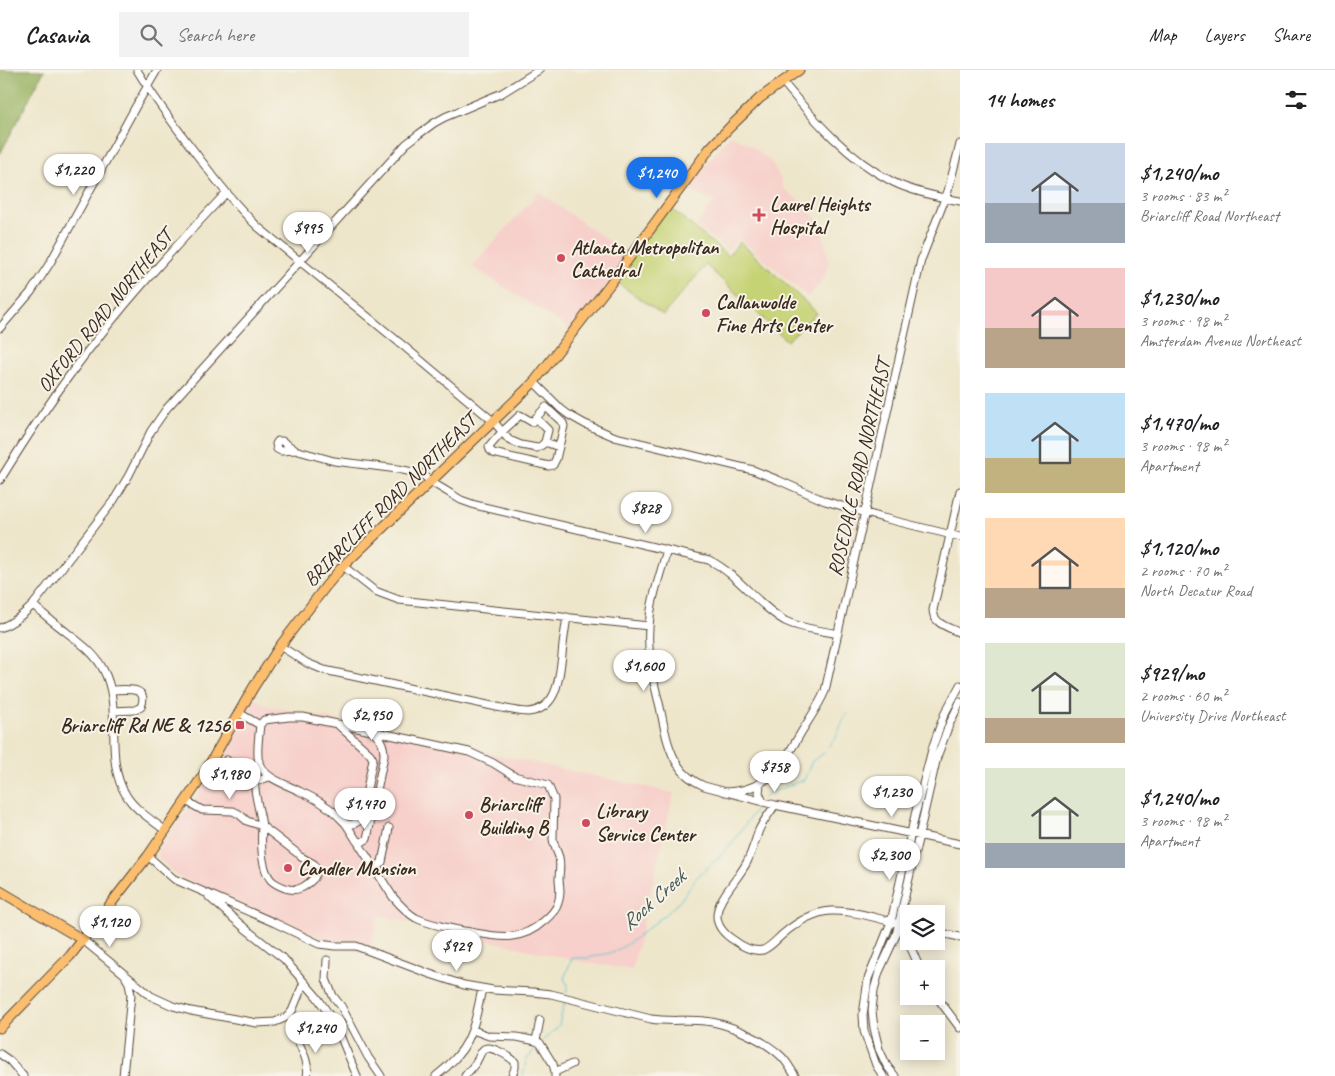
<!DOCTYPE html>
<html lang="en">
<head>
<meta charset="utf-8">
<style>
	body { margin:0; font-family:Caveat,sans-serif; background:#f2f2f2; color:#202124; height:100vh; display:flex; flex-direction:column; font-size:19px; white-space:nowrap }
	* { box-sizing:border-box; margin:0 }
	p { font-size:16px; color:#757577 }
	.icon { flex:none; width:28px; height:28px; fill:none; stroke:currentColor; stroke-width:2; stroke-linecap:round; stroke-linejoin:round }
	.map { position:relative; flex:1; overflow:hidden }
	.details { display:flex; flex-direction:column; background:#fff; width:375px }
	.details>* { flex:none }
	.controls { position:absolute; left:900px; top:835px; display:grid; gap:10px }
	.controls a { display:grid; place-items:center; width:45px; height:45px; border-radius:0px; background:#fff; box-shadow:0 2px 12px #0003; font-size:25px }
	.price { position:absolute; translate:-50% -42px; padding:0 11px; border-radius:18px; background:#fff; color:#222; font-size:16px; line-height:32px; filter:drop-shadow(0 1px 2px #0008) }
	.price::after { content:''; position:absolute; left:50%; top:30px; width:15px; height:11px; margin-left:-8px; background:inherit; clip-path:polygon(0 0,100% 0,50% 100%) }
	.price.on { background:#1a73e8; color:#fff }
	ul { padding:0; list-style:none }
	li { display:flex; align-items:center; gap:15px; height:125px; padding:0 25px }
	li span { display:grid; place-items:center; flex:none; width:140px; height:100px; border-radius:0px; color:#555 }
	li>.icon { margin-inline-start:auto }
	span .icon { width:60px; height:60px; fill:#fffc; stroke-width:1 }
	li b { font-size:21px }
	h2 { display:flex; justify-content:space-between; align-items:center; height:60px; padding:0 25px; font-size:21px }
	header { display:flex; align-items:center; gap:30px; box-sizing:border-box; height:70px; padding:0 25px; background:#fff; border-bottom:1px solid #e0e0e0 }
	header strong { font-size:24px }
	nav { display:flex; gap:28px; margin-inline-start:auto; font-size:18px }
	.search { width:350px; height:45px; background:#f2f2f2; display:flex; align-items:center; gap:12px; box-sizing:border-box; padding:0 18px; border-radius:0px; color:#757577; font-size:19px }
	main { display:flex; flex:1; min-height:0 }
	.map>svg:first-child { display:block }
</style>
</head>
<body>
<header>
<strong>Casavia</strong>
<div class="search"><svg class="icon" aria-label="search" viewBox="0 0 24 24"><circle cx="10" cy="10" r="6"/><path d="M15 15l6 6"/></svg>Search here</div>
<nav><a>Map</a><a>Layers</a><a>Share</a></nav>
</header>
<main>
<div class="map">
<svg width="960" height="1006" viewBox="0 0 960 1006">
	<rect width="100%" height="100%" fill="#f7f3e8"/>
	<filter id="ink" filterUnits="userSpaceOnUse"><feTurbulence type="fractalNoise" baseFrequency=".02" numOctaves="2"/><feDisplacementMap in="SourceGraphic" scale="10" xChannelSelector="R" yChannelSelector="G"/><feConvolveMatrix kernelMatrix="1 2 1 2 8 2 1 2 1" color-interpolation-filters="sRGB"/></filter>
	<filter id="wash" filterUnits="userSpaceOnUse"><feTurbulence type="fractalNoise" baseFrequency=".0096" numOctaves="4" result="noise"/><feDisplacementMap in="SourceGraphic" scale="20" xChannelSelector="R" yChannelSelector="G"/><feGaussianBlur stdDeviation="1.12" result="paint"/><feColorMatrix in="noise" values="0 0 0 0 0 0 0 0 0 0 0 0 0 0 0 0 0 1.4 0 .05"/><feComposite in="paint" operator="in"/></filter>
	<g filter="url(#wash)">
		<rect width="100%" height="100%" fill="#eee6cb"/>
		<!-- built -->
		<path fill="#f7d0cb" d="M730,65L751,75L772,93L782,111L783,118L805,135L821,155L829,192L824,209L808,227L739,168L728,180L696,156L715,131L685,121Z
			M539,122L630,186L573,261L472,196Z
			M252,626L266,635L674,723L632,900L572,890L379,845L368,885L312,864L177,806L158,788L159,778L195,729L218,691Z"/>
		<!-- green -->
		<path fill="#c6d375" stroke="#807e4a" d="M668,136L728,186L740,172L817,243L787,271L706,195L663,245L612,209Z"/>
		<!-- forest -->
		<path fill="#9cb566" stroke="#6c7042" d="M0,0H40L44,1L0,84Z"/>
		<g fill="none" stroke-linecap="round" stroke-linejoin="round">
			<!-- stream -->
			<path stroke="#55c2cf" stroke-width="1" d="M829,676L836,667L846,644
				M764,728L767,724L804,710L812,691L824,683
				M566,923L568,915L564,909L572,888H587L614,882L629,873L661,848L680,831L696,808L717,789L735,769L759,735
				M543,970L554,961L559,955L565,931
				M523,1006L526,991L537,976"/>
		</g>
	</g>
	<g filter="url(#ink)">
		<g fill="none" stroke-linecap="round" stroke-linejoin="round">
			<!-- minor casing -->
			<g stroke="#564638" stroke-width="9">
				<path id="minor" d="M137,0C154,28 174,55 194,81C214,108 234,134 258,157L406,278L494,352L509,370L521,375L537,378L542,375L545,372L548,360L536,348
					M782,11C814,50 848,89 893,112C913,122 938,127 960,131
					M0,258L31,222L50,193L136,36L157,0
					M534,312L561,339L569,345L585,354L615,367L753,400L778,410L825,431L883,448L960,467
					M546,337L563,353L564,356L556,389L553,395L549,396L493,383L490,380L489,377L502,362L520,345L532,352Z
					M545,372L559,377
					M295,380L282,371H278L276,374L277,379L281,381L295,380L334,391L398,399L422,404L431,412L443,419L461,430L475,435L709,490C739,505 757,535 785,551C801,559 821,560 838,564
					M0,410C23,373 46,337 72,302C118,239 172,180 226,123
					M960,421L933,540C933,554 949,557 960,563
					M667,480C660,505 650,532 649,558C647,585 653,610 660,637C664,656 667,678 678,695C684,705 693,711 704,716L775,735L960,774
					M343,496L375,521L399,530L649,556
					M33,535C43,544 54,553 65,561C79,572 95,583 103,599C124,637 103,689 126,725C135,740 152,750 166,761
					M0,558C13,553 23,545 33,535L114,430L129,405L151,361L167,338L406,74L419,64L434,53L445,47L502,23L539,0
					M280,576L307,593L324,600L497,637C507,639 518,642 528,642C558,639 559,608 562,585C563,572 565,560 567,547
					M112,620C124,620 150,615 141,637L135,640L113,641
					M239,643L260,655C259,665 256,683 259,693C265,709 286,714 299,721C308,725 318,730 326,736C334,741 340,748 346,754L393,827C400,835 407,843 416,848C431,855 448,858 464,861C495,866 519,874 544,851C550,846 556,840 558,833C561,825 560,818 559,810C559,802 561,796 559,787C557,781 554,776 553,769L554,729L548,715L514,706L493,693L469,682L372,661L303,647H289L264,650L260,655
					M337,654L370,684L373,689L362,744L359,751L353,754H346
					M227,690L219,703C226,710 240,717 250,714C257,712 262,708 270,707
					M760,714L759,723L763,732
					M725,722C769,721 782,695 802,661C810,648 819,635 825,621L921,190L948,121L960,74
					M186,731L202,740L233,741L239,744L247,751L262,756C259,734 249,714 259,691
					M775,735C770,743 763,751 759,760C755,771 752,782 747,792C734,818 694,846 735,871C743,877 752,882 763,880C771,877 777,869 783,864C796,853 813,842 831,841C856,840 884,851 909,856
					M356,770L362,772L367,769L384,686C384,675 381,669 373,662
					M297,783L262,756C261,772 261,798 271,810C275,814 280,816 285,818C297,822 304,818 313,809
					M148,786L174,809L275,853L319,874L335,876H356L430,904L464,915L493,920L533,922L551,924L651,949C669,952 687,949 705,951C728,953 765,970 782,987C787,992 791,999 795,1006
					M301,787L314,794L317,801L314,808
					M375,799L382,792L389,758
					M209,827L247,860L284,889L317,927L326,940L339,963L357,1006
					M901,855L920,899
					M936,862L960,867
					M83,870L151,926L173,936L191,941L257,953L275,952L287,947L292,941L304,912
					M327,890L326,909L333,926L341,936L368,987L381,1006
					M936,926L960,958
					M473,960L489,966L517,967L536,971L540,973L553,994L555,1002V1006
					M296,967C301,978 310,993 307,1006
					M536,971L540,950
					M0,984L10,991L23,1006
					M555,1002L572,994
					M123,1006L131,925L129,913L126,908
					M436,1006C472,978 473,960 482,919
					M465,1006C468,1002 472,998 475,994C478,990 480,983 483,980C489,973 510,987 515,992V998L512,1006
					M883,1006L876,995L864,961L863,945L868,909L891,852L915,745L933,676L944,645L960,615
					M895,1006L887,996L879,979L874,958L872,941L874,920L879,902L896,865L937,687L949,655L960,632"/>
			</g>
			<!-- major casing -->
			<g stroke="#564638" stroke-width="11">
				<path id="major" d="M0,821L83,870
					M0,958L70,886L148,786L204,704L253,618L280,576L326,516L343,496L534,312L610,214L710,78L729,58L760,28L799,0"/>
			</g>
			<!-- minor -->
			<use href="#minor" stroke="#fff" stroke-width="7"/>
			<!-- major -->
			<use href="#major" stroke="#fbbd6e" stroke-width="9"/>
		</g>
	</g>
	<!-- markers -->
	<g fill="#d1495b" stroke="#f7f3e8" stroke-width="2">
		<path d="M756.5 137.5h5v5h5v5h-5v5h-5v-5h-5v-5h5z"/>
		<circle cx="561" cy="188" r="5"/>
		<circle cx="706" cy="243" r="5"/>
		<rect x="235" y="650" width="10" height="10" rx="2.5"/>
		<circle cx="469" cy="745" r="5"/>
		<circle cx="586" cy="753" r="5"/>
		<circle cx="288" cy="798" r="5"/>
	</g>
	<g text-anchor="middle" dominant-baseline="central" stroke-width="4" stroke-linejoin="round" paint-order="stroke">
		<!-- poi labels -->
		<g font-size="20" font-weight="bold" fill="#3b2a1e" stroke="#f7f3e8" text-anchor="start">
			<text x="770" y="134">Laurel Heights<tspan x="770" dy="23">Hospital</tspan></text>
			<text x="571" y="177">Atlanta Metropolitan<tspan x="571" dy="23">Cathedral</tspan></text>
			<text x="716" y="232">Callanwolde<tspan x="716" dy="23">Fine Arts Center</tspan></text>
			<text x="230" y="655" text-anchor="end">Briarcliff Rd NE &amp; 1256</text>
			<text x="479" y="734">Briarcliff<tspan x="479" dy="23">Building B</tspan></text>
			<text x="596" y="741">Library<tspan x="596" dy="23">Service Center</tspan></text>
			<text x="298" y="798">Candler Mansion</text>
		</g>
		<!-- street labels -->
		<g font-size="20" fill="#3b2a1e" stroke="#f7f3e8">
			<text transform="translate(105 241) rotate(-51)">OXFORD ROAD NORTHEAST</text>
			<text transform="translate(859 398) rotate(-77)">ROSEDALE ROAD NORTHEAST</text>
			<text transform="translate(390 430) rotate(-45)">BRIARCLIFF ROAD NORTHEAST</text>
		</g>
		<!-- water labels -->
		<g font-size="21" font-style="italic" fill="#435853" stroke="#f7f3e8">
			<text transform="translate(653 830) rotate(-42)">Rock Creek</text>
		</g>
	</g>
</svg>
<div class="controls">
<a><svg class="icon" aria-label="layers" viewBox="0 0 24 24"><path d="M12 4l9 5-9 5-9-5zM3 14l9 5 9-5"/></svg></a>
<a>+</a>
<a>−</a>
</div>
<b class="price" style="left:74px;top:126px">$1,220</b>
<b class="price on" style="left:657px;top:129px">$1,240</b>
<b class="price" style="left:308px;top:184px">$995</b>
<b class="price" style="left:646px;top:464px">$828</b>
<b class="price" style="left:644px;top:622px">$1,600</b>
<b class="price" style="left:372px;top:671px">$2,950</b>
<b class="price" style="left:775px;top:723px">$758</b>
<b class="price" style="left:230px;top:730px">$1,980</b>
<b class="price" style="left:892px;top:748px">$1,230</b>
<b class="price" style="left:365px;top:760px">$1,470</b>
<b class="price" style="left:890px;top:811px">$2,300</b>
<b class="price" style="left:110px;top:878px">$1,120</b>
<b class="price" style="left:457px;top:902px">$929</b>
<b class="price" style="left:316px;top:984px">$1,240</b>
</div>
<section class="details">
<h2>14 homes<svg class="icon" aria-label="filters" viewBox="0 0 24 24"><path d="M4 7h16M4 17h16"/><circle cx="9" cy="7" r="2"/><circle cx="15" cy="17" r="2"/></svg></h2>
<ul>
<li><span style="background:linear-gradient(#c9d6e8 60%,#9aa5b1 0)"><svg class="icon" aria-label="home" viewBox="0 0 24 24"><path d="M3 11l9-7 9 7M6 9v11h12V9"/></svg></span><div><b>$1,240/mo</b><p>3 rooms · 83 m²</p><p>Briarcliff Road Northeast</p></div></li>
<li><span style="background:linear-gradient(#f6c9c9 60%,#b9a48a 0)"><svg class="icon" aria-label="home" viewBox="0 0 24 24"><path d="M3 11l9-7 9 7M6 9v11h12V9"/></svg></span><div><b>$1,230/mo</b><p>3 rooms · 98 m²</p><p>Amsterdam Avenue Northeast</p></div></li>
<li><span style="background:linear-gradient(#bfe0f5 65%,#c2b280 0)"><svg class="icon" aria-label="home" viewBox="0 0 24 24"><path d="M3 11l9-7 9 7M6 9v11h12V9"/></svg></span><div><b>$1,470/mo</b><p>3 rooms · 98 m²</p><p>Apartment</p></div></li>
<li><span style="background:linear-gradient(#ffd9b3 70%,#b9a48a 0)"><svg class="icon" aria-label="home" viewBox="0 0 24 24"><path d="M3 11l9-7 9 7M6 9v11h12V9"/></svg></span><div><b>$1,120/mo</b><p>2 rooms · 70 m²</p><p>North Decatur Road</p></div></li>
<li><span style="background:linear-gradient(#dfe7d0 75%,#b9a48a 0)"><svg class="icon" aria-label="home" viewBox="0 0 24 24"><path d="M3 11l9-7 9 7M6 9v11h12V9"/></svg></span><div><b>$929/mo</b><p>2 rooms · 60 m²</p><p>University Drive Northeast</p></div></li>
<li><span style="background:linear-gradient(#dfe7d0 75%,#9aa5b1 0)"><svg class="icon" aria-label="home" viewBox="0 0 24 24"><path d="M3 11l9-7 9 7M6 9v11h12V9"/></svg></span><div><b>$1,240/mo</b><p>3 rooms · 98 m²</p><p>Apartment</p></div></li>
</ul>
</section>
</main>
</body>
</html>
